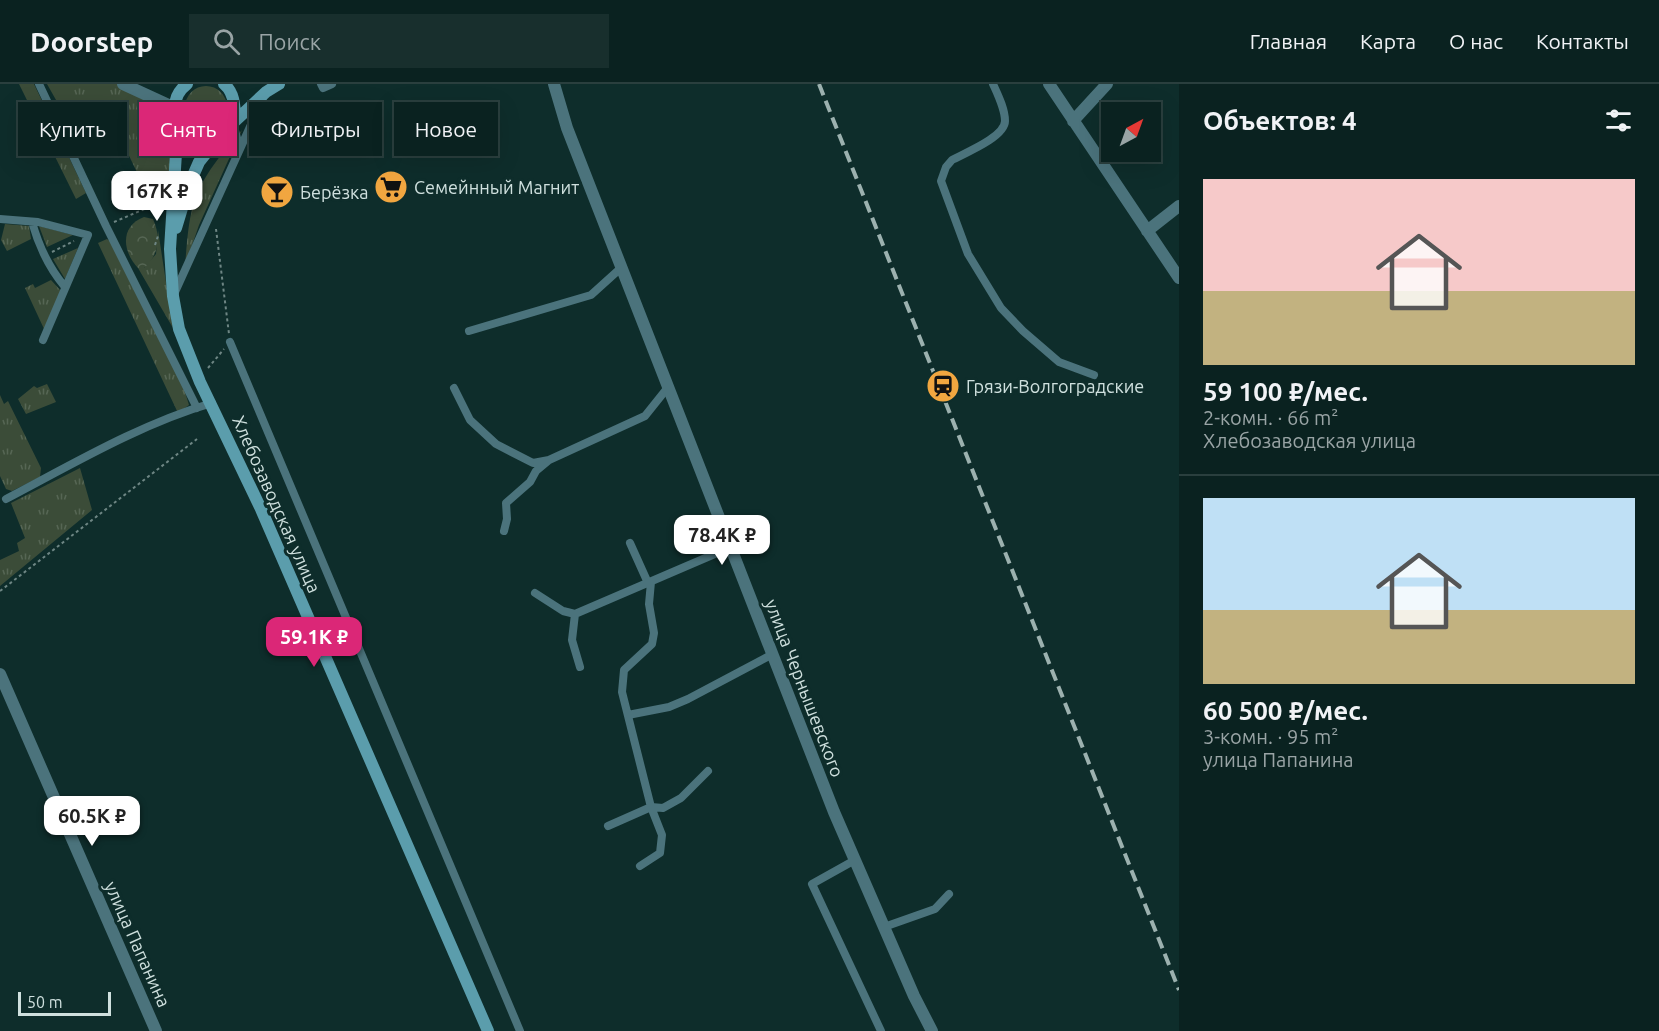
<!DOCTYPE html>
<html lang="ru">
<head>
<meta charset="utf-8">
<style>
	body { margin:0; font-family:Ubuntu,sans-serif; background:#182f2d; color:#f1f3f6; height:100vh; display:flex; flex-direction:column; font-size:22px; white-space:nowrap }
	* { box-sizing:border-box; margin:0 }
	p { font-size:20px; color:#99a4a5 }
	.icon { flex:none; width:33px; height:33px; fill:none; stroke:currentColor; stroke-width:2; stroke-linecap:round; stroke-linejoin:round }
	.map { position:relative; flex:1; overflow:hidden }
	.details { display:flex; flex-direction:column; background:#0a2220; width:480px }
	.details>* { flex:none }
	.guide { position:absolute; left:18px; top:18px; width:570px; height:54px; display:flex; gap:12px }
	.needle { width:39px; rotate:41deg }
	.controls { position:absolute; left:1101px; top:18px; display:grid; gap:12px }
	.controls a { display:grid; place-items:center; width:60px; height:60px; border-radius:0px; background:#0a2220; box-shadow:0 6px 24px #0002,0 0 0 2px #2a3f3e; font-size:30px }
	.scale { position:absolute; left:18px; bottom:15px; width:93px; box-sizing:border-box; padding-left:6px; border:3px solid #cfe0de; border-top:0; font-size:16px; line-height:21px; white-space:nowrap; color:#cfe0de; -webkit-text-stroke:4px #0e2d2b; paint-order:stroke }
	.price { position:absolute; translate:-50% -51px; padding:0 14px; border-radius:12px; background:#fff; color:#222; font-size:20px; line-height:39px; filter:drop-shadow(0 2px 3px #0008) }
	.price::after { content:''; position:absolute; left:50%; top:36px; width:18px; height:14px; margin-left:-9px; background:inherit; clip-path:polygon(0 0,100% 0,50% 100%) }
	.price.active { background:#db2777; color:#fff }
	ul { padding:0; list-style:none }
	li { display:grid; align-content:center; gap:12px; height:318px; padding:0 24px }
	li+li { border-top:2px solid #2a3f3e }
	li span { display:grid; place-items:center; height:186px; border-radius:0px; color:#555 }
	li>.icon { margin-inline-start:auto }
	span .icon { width:108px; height:108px; fill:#fffc; stroke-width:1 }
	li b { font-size:26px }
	h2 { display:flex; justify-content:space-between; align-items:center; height:72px; padding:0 24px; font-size:26px }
	.chip { padding:0 21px; border-radius:0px; background:#0a2220; box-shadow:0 6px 24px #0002,0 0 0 2px #2a3f3e; font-size:21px; line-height:54px }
	.chip.active { background:#db2777; color:#fff }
	header { display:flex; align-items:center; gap:36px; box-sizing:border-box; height:84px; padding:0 30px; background:#0a2220; border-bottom:2px solid #2a3f3e }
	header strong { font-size:28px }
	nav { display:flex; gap:33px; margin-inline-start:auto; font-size:21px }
	.search { width:420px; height:54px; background:#182f2d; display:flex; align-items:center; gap:15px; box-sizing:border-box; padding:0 21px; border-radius:0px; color:#99a4a5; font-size:22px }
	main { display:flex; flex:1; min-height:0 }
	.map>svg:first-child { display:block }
</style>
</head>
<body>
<header>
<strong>Doorstep</strong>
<div class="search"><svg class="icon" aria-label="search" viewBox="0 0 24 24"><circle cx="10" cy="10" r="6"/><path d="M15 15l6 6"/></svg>Поиск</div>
<nav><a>Главная</a><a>Карта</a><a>О нас</a><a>Контакты</a></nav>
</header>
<main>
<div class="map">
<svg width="1179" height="947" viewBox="0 0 1179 947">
	<defs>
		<pattern id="grass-tufts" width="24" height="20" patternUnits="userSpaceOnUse" patternTransform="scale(1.5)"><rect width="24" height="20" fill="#3b4c38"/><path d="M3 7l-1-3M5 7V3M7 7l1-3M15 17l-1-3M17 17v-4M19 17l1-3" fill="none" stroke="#566654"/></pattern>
		<pattern id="forest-crowns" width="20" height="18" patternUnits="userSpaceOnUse" patternTransform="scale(1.5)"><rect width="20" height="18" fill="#3b4c38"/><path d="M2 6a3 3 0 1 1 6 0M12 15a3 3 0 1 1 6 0" fill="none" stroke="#566654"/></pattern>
	</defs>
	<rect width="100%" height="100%" fill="#0e2d2b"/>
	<!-- grass -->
	<path fill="url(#grass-tufts)" d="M19,0H34L86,109L76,115Z
		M47,0H117L148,14L161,25L169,40L174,55L169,107L156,111L146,107L120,53L86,69Z
		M185 23a21 21 0 1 1 42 0a21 21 0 1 1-42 0Z
		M242,46L199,141L185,182C187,159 188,134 196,112C206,88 225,65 242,46Z
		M5,140L29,142L31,155L7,167L1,156Z
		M39,142L73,151L47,163Z
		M158,146L173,244L138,184H144L156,170Z
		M107,155L111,158L184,305L189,321L178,329L98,159Z
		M78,164L65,195L53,175Z
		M51,196L61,207L45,247L25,204L33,200L35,204Z
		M47,300L56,318L26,330L18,315L34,302L37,304Z
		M0,311L4,320L8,317L41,384L40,393L12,407L6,405L0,392Z
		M80,384L92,426L0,502V476L19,467L17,459L25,454L11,419Z"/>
	<!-- forest -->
	<path fill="url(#forest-crowns)" d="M144,133L153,135C161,152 159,172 144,184H138C122,167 120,142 144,133Z"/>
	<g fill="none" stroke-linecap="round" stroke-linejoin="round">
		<!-- path -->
		<path stroke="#6e8684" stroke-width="2" stroke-dasharray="3 3" stroke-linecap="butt" d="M114,138L161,118
			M216,145L229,250
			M155,161L158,152
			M52,168L74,157
			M208,284L224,265
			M0,507L197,355"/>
		<!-- lane -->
		<path stroke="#4b737c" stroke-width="8" d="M39,0L106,142L197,324
			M321,0L323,4L332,0
			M993,0C998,11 1005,25 1005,37C1005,53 965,69 952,76L946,83L941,97L968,170L1001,224L1023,247L1059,278L1094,291
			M240,65L263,14
			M0,135L38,138L88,151L43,256
			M32,138C39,163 49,184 65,203
			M175,208L240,65L233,39
			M469,247L591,211L622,183
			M230,258L520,947
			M454,304L470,336L496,360L533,379L549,376L645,332L669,302
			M6,415C71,381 140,340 212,319
			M504,447L507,435L506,419L530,398L536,387L548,377
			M630,459L648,499
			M535,509L563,527L575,530L731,463
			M575,530L572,556L580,583
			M628,631L669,623L688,615L773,570
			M608,742L651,723L663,724L681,714L708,687
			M855,776L812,800L881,947
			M640,782L660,769L662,751L651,723L622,608L624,586L652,560L654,549L649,520L651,498
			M884,843L935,825L949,810"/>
		<!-- street -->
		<path stroke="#4b737c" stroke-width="12" d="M123,0L175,24
			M554,0L567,44L834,728L914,912L932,947
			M1049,0L1179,194
			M1073,37L1107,0
			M1147,147L1179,122
			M0,590L156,947"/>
		<!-- secondary -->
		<path stroke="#5b9dac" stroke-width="12" d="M187,0C178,7 173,17 176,29C181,49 200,57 219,50C224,48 230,44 233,38C236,33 235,26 234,20C233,12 230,5 224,0
			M178,37L170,165L173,212L179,245L200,298L261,425L488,947
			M233,39L266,8L279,0
			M176,144L189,101L199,78L223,48"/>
		<!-- rail -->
		<path stroke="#9cb1af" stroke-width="4" stroke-dasharray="12 6" stroke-linecap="butt" d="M819,0L1179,906"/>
	</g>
	<!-- icons -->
	<defs>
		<g id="supermarket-disc" transform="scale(1.725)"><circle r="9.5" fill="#f1a640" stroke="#0e2d2b"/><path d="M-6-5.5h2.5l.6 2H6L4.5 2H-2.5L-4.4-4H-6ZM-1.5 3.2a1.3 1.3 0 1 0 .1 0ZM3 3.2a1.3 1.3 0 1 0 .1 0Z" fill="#111"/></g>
		<g id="bar-disc" transform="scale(1.725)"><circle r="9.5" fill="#f1a640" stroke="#0e2d2b"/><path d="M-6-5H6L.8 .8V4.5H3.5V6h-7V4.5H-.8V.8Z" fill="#111"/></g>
		<g id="station-disc" transform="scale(1.725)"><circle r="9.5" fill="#f1a640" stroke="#0e2d2b"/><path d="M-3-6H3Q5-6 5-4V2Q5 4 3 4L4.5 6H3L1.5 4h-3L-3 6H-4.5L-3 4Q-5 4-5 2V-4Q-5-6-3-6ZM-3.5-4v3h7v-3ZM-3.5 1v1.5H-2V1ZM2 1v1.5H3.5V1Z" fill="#111"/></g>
	</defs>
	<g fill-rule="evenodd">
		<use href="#supermarket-disc" x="391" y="103"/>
		<use href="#bar-disc" x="277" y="108"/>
		<use href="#station-disc" x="943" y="302"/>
	</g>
	<g text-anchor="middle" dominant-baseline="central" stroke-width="6" stroke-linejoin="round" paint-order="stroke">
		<!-- poi labels -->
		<g font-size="18" fill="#cfe0de" stroke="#0e2d2b" text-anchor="start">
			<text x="414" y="103">Семейнный Магнит</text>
			<text x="300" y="108">Берёзка</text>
			<text x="966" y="302">Грязи-Волгоградские</text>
		</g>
		<!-- street labels -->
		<g font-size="18" fill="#cfe0de" stroke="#0e2d2b">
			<text transform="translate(277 420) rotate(66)">Хлебозаводская улица</text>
			<text transform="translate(805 604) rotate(69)">улица Чернышевского</text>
			<text transform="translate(138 860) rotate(66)">улица Папанина</text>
		</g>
	</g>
</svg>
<div class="controls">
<a><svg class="needle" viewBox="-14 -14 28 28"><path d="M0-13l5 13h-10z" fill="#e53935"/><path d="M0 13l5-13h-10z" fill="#99a4a5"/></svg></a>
</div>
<div class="scale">50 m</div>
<b class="price" style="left:157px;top:138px">167K ₽</b>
<b class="price" style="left:722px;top:482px">78.4K ₽</b>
<b class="price active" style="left:314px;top:584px">59.1K ₽</b>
<b class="price" style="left:92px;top:763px">60.5K ₽</b>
<div class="guide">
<a class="chip">Купить</a>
<a class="chip active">Снять</a>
<a class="chip">Фильтры</a>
<a class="chip">Новое</a>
</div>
</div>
<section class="details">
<h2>Объектов: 4<svg class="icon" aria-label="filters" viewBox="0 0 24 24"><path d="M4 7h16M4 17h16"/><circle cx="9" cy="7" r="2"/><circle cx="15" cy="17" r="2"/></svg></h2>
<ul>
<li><span style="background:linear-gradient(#f6c9c9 60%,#c2b280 0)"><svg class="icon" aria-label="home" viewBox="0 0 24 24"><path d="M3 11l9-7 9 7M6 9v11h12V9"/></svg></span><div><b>59 100 ₽/мес.</b><p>2-комн. · 66 m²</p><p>Хлебозаводская улица</p></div></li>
<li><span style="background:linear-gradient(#bfe0f5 60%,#c2b280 0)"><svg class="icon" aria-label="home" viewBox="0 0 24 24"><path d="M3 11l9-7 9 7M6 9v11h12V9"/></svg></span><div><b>60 500 ₽/мес.</b><p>3-комн. · 95 m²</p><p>улица Папанина</p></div></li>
</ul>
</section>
</main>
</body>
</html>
